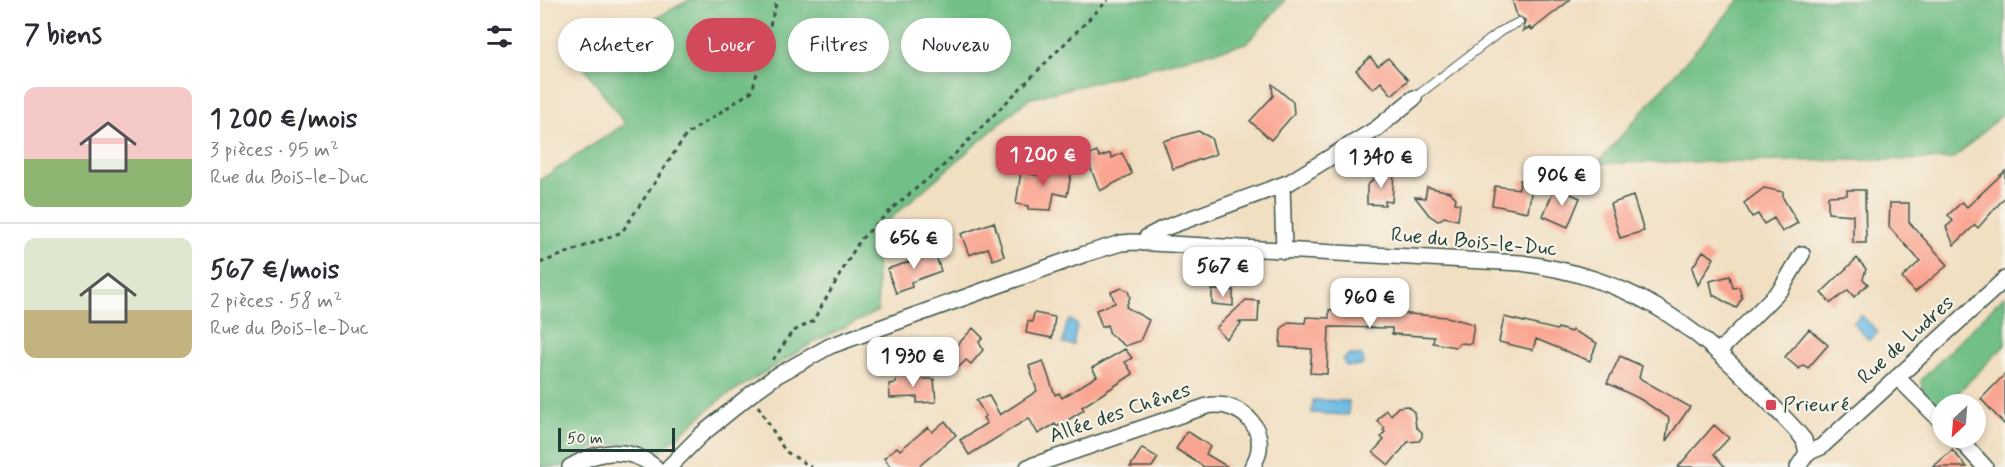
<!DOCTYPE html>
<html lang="fr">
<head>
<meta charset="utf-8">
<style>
	body { margin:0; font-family:Mynerve,sans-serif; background:#f7f7f7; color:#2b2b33; height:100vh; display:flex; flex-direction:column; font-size:22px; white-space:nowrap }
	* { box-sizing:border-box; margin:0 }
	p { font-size:20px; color:#7c7c81 }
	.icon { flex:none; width:33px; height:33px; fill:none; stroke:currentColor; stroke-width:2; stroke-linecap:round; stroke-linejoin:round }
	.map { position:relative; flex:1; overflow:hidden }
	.details { display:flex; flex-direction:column; background:#fff; width:540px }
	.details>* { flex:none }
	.top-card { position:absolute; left:18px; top:18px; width:570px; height:54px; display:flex; gap:12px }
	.needle { width:39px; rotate:206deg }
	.buttons { position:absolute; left:1392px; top:394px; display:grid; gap:12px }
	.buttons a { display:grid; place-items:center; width:54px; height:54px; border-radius:50%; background:#fff; box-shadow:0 3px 9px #0003; font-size:30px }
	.scale { position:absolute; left:18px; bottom:15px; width:117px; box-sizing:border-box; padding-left:6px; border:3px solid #1f3d34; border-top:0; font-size:16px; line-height:21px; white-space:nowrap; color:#1f3d34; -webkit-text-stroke:4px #f7f3e8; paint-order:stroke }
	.price { position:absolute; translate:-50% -51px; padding:0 14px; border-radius:12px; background:#fff; color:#222; font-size:20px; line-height:39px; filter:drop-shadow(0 2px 3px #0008) }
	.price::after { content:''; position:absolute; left:50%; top:36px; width:18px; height:14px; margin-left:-9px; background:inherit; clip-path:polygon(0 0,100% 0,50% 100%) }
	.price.on { background:#d1495b; color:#fff }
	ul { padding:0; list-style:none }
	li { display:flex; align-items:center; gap:18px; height:150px; padding:0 24px }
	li+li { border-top:2px solid #e1e1e2 }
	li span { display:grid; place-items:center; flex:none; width:168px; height:120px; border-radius:12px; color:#555 }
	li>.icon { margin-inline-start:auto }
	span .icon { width:72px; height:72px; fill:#fffc; stroke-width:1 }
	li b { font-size:26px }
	h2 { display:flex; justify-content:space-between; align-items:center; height:72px; padding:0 24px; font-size:26px }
	.tag { padding:0 21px; border-radius:27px; background:#fff; box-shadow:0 3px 9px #0003; font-size:21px; line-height:54px }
	.tag.on { background:#d1495b; color:#fff }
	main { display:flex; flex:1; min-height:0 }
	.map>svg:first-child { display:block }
</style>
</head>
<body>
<main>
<section class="details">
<h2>7 biens<svg class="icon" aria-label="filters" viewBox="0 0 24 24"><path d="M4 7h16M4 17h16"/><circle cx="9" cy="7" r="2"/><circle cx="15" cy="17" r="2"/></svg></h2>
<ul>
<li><span style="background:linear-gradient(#f6c9c9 60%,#8fb573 0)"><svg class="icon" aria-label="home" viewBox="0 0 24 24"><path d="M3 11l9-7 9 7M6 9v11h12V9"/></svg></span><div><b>1 200 €/mois</b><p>3 pièces · 95 m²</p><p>Rue du Bois-le-Duc</p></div></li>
<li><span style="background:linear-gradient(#dfe7d0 60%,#c2b280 0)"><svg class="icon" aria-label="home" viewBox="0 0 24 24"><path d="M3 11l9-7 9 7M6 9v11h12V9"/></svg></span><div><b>567 €/mois</b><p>2 pièces · 58 m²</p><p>Rue du Bois-le-Duc</p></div></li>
</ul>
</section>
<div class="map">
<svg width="1465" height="467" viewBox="0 0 1465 467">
	<rect width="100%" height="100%" fill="#f7f3e8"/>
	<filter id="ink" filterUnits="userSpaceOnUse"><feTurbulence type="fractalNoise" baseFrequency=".0167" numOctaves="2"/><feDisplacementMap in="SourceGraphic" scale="12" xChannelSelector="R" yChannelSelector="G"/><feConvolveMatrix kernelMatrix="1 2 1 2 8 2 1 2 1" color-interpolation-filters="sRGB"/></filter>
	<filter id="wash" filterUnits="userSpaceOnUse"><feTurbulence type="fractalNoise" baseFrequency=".008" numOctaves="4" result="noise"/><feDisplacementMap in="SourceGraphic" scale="24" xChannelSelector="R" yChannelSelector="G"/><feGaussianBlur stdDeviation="1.35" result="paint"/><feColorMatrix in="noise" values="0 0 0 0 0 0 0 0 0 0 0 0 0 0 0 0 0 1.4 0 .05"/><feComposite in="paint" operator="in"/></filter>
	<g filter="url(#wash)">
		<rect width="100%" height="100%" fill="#f1dfc2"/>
		<!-- forest -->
		<path fill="#72bf88" stroke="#487e5e" stroke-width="1.5" d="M149,0H745L707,43L488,99L336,231L338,311L274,342L182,398L115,456L88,445L62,443L21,467H0V180L85,124L39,60Z
			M1199,0H1465V112L1413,159L1058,163Z
			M1465,295V345L1406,405H1402V408L1383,394L1381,380Z"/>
		<!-- water -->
		<path fill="#6bb9e5" stroke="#457b8c" stroke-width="1.5" d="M387,230L390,240L363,249L360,239Z
			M1321,315L1338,332L1329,340L1313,323Z
			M531,320L537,325L533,345L523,343L527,323Z
			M808,355H821L824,362L821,366H806L803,360Z
			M773,400L809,401L808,415L772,413Z"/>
		<g id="blocks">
			<!-- building -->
			<path fill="#faa591" d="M972,0H1030L992,30L990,27L983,31L985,20L977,16Z
				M830,57L838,66L848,58L868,80L852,95L841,82L833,89L816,70Z
				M732,84L753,102L754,114L731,140L710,121L733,96Z
				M658,131L671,138L676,154L633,169L623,141Z
				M557,152L560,157L570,153L572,158L582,153L592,174L560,191L546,157Z
				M503,163L532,169L527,196L514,193L511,210L488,209V206L476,204L481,172L500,176Z
				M1465,171V197L1438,228L1435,225L1414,245L1406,227L1413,221L1408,215L1422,202L1427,207Z
				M840,172L854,173L852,202L845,201V205L827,204V186Z
				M980,180L993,181L988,212L952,205L955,186L979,189Z
				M887,187L910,192L916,198L915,203L920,204L918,220L904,217L898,221L889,215L875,197L885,198Z
				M1015,187L1040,198L1028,227L1003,216Z
				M1224,188L1243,192V198L1258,223L1242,232L1234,218L1224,224L1218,214L1212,217L1204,203Z
				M1307,190H1325L1326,243H1313V215L1288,213V196L1307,195Z
				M1093,196L1104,231L1080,238L1070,204Z
				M1350,203H1369V222L1408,265L1375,292L1362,278L1380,261L1349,227Z
				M454,222L464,256L453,260L448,248L429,255L421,234Z
				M393,248L401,271L371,282L372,287L356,293L347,269L372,261L370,256Z
				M1163,251L1174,258L1158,285L1152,268Z
				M1317,258L1326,269L1323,279L1328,284L1314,297L1308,290L1291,303L1281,293Z
				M1190,276L1193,288L1199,287L1202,298L1196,308L1173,295L1170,281Z
				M825,283L833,284L832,311L907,317L934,324L931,344L921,343L915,347L893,343L894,337L852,334V328L789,327L787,374L770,373L772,349L740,347L741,329L749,322L765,323L766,317L789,318V310L821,307Z
				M582,288L588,291L590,297L586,307L609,320L600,341L585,346L570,334L567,325L562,327L556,310L575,303L571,292Z
				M672,290H693V306L672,304Z
				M706,300L719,301L718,322H699L701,324L686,339L676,328Z
				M494,313L515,317L512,338L486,333L488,321L492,322Z
				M964,317L1017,330L1018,328L1031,332L1032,330L1057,343L1050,361L996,339L993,350L959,342Z
				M433,328L443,338L439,342L443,350L431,364L426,360L419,367L407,356Z
				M1269,329L1288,345L1268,368L1263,365L1259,369L1245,357Z
				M585,349L592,358L585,362L593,374L542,407L544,410L517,427L515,424L498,434L489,418L429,455L420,440L447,423L443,418L446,416L436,400L449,396L460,415L497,391L489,366L503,361L515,395L519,393L522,398L557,376L552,368Z
				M1080,356L1102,366L1099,378L1150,407L1126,441L1129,418L1100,399L1067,383Z
				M377,372L378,379H394L396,402L377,403V397L350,398L349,384L356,383L357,373Z
				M1465,374V425L1441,399Z
				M867,406L874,412L876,427L882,432V437L879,441L868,442L849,465L833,452L844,440L841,437L845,432L843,430L845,428L837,421L846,410L851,415L858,407Z
				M405,421L416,435L378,467H351L344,458L357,447L360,450L388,427L392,432Z
				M1174,425L1189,438L1174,454L1185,467H1138Z
				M647,431L670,446L666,454L688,467H664L636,449Z
				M602,448L618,458L612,467H590Z
				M1412,450L1427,467H1393Z"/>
		</g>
	</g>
	<g filter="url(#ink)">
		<use href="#blocks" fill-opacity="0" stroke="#3e5549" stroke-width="1.5"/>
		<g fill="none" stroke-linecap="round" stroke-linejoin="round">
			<!-- lane casing -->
			<g stroke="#3e5549" stroke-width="10">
				<path id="lane" d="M874,98L961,31L979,22"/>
			</g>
			<!-- street casing -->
			<g stroke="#3e5549" stroke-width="18">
				<path id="street" d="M742,185L744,251
					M604,243L607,237L622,229L750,182L836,129L874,98
					M1179,351L1241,289L1262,254
					M1357,377L1402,422
					M1418,438L1445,467
					M1267,453L1281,447L1465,279
					M30,467C58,450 89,446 115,467
					M129,467L161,435L211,394L236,376L290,346L545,254L581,243L593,242L981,263C1088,277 1151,320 1223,396C1237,411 1252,424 1264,440L1267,453L1258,467
					M488,467L667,406C703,399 734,434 712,467"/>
			</g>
			<!-- path -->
			<path stroke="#3e5549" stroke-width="3" stroke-dasharray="4.5 4.5" stroke-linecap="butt" d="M0,263L82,232L146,135L212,91L237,0
				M233,360L252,332L273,321L320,240L356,205L400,169L568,0
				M218,406L245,451L271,467"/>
			<!-- lane -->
			<use href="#lane" stroke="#fff" stroke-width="8"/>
			<!-- street -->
			<use href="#street" stroke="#fff" stroke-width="15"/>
		</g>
	</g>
	<!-- markers -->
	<rect fill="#d1495b" stroke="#f7f3e8" stroke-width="2" x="1225" y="399" width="12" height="12" rx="3"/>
	<g text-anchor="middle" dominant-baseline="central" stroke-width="4.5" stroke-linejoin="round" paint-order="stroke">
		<!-- street labels -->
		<g font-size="21" fill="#1f3d34" stroke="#f7f3e8">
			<text transform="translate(934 242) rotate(5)">Rue du Bois-le-Duc</text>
			<text transform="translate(1366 340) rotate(-42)">Rue de Ludres</text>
			<text transform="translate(580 413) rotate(-19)">Allée des Chênes</text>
		</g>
		<!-- poi labels -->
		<g font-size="21" fill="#1f3d34" stroke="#f7f3e8" text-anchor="start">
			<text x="1243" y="405">Prieuré</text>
		</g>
	</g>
</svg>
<div class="buttons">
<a><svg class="needle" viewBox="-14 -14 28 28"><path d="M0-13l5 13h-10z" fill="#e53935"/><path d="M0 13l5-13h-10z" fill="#7c7c81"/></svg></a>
</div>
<div class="scale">50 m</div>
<b class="price on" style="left:503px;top:187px">1 200 €</b>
<b class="price" style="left:841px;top:189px">1 340 €</b>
<b class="price" style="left:1022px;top:207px">906 €</b>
<b class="price" style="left:374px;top:270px">656 €</b>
<b class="price" style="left:683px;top:298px">567 €</b>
<b class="price" style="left:830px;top:329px">960 €</b>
<b class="price" style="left:373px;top:388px">1 930 €</b>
<div class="top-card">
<a class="tag">Acheter</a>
<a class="tag on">Louer</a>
<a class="tag">Filtres</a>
<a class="tag">Nouveau</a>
</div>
</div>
</main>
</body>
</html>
